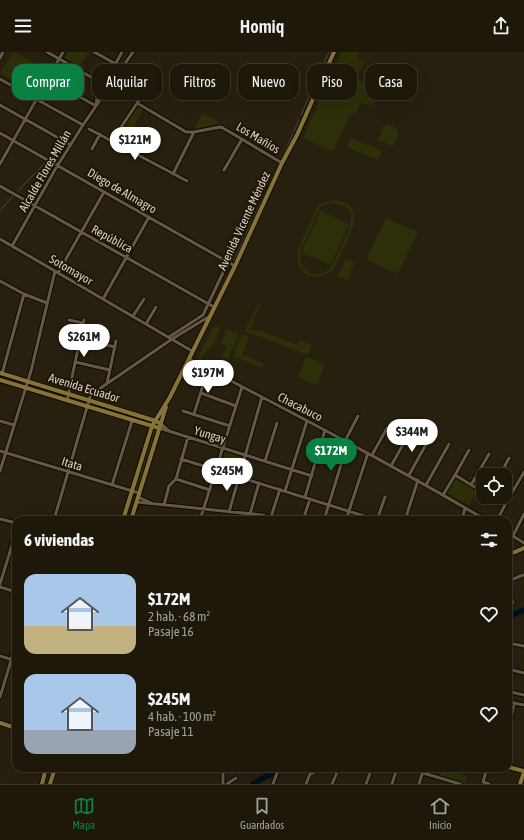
<!DOCTYPE html>
<html lang="es">
<head>
<meta charset="utf-8">
<style>
	body { margin:0; font-family:"Asap Condensed",sans-serif; background:#2b2519; color:#f1f3f6; height:100vh; display:flex; flex-direction:column; font-size:15px; white-space:nowrap }
	* { box-sizing:border-box; margin:0 }
	p { font-size:13px; color:#a1a09d }
	.icon { flex:none; width:22px; height:22px; fill:none; stroke:currentColor; stroke-width:2; stroke-linecap:round; stroke-linejoin:round }
	.map { position:relative; flex:1; overflow:hidden }
	.details { position:absolute; left:12px; top:464px; width:500px; height:256px; display:flex; flex-direction:column; background:#1e180b; border-radius:12px; box-shadow:0 4px 16px #0002,0 0 0 1px #3c372c }
	.details>* { flex:none }
	.top-card { position:absolute; left:12px; top:12px; width:500px; height:36px; display:flex; gap:8px }
	.tools { position:absolute; left:476px; top:416px; display:grid; gap:8px }
	.tools a { display:grid; place-items:center; width:36px; height:36px; border-radius:8px; background:#1e180b; box-shadow:0 4px 16px #0002,0 0 0 1px #3c372c; font-size:20px }
	.price { position:absolute; translate:-50% -34px; padding:0 9px; border-radius:14px; background:#fff; color:#222; font-size:13px; line-height:26px; filter:drop-shadow(0 1px 2px #0008) }
	.price::after { content:''; position:absolute; left:50%; top:24px; width:12px; height:9px; margin-left:-6px; background:inherit; clip-path:polygon(0 0,100% 0,50% 100%) }
	.price.current { background:#0b8043; color:#fff }
	ul { padding:0; list-style:none }
	li { display:flex; align-items:center; gap:12px; height:100px; padding:0 12px }
	li span { display:grid; place-items:center; flex:none; width:112px; height:80px; border-radius:12px; color:#555 }
	li>.icon { margin-inline-start:auto }
	span .icon { width:48px; height:48px; fill:#fffc; stroke-width:1 }
	li b { font-size:17px }
	h2 { display:flex; justify-content:space-between; align-items:center; height:48px; padding:0 12px; font-size:17px }
	.tag { padding:0 14px; border-radius:12px; background:#1e180b; box-shadow:0 4px 16px #0002,0 0 0 1px #3c372c; font-size:14px; line-height:36px }
	.tag.current { background:#0b8043; color:#fff }
	header { display:flex; justify-content:space-between; align-items:center; height:52px; padding:0 12px; background:#1e180b; font-size:18px; font-weight:600 }
	.tab-bar { display:flex; justify-content:space-around; align-items:center; height:56px; border-top:1px solid #3c372c; background:#1e180b; font-size:11px; color:#a1a09d }
	.tab-bar a { display:grid; justify-items:center; gap:2px }
	.tab-bar .current { color:#0b8043 }
	.map>svg:first-child { display:block }
</style>
</head>
<body>
<header><svg class="icon" aria-label="menu" viewBox="0 0 24 24"><path d="M4 6h16M4 12h16M4 18h16"/></svg>Homiq<svg class="icon" aria-label="share" viewBox="0 0 24 24"><path d="M12 15V3M7 8l5-5 5 5M5 13v7h14v-7"/></svg></header>
<div class="map">
<svg width="524" height="732" viewBox="0 0 524 732">
	<rect width="100%" height="100%" fill="#28200f"/>
	<!-- green -->
	<path fill="#2d2f08" fill-rule="evenodd" d="M13,0H15L48,19L36,41L0,21Z
		M68,0H88L80,14L65,6Z
		M341,0H359L357,6L365,10L360,19H356L337,10Z
		M251,15H253L273,26L270,33L250,22L249,20Z
		M333,18H336L380,37L372,55L361,50L357,60L353,61L349,65L333,99L303,86Z
		M137,53L143,57L124,93L114,87Z
		M203,61L221,71L194,77Z
		M386,73H389C391,74 394,75 396,76C401,81 396,89 393,93H389L378,88L383,75Z
		M351,86L382,99L378,108L347,95Z
		M333,148C363,152 355,171 346,191C342,200 338,210 332,219C313,232 294,221 298,198L317,155L321,152ZM333,151C361,155 350,175 342,192C338,200 335,209 330,217C314,228 297,219 301,199L319,157L322,154Z
		M320,159L349,172L331,213L302,201Z
		M386,166L418,180L398,222L366,207Z
		M346,207L355,211L347,228L338,224Z
		M258,252L260,253L250,277L258,280L259,278L298,293L300,289L312,293L308,303L245,279Z
		M213,275H221L210,299L207,297L201,308L198,306Z
		M227,277L237,281L238,283L228,307L222,305L227,294L221,291Z
		M242,282L249,285L242,303L264,312L262,316L233,304Z
		M306,305L325,312L317,333L298,325Z
		M153,377L157,378L139,438L135,437Z
		M225,400L239,404L234,420L220,416Z
		M456,425L477,438L469,453L447,441Z
		M441,716L467,724L465,732L439,724Z"/>
	<g fill="none" stroke-linecap="round" stroke-linejoin="round">
		<!-- stream -->
		<path stroke="#404950" stroke-width="1" d="M301,63L329,0
			M294,79L299,68
			M282,106L293,82
			M18,139L46,110
			M0,159L13,144
			M234,208L279,112"/>
		<!-- river -->
		<path stroke="#000f1e" stroke-width="5.5" d="M508,565L524,558
			M253,732L267,724L285,716"/>
		<!-- minor casing -->
		<g stroke="#110900" stroke-width="5">
			<path id="minor" d="M47,0L105,33
				M94,0L116,12
				M0,6L3,0
				M0,27L83,73
				M48,27L96,54L97,46L122,0
				M137,51L186,80H194L220,75L223,76L282,111
				M0,53L71,93
				M89,77L187,129
				M0,81L235,214
				M112,89L143,42
				M92,97L100,82
				M0,112L63,0
				M224,118L242,87
				M173,122L194,80
				M0,134L214,255
				M0,187L192,299
				M12,194L56,116L83,73L133,0
				M58,221L104,140
				M0,229L24,242L47,251
				M103,247L149,165
				M133,264L144,247
				M69,268L83,271
				M146,272L156,255
				M169,285L203,263L228,210
				M80,287L115,295
				M63,290L79,294
				M189,307C289,359 389,411 486,468
				M75,310L110,318
				M2,322L24,242
				M107,331L116,289
				M201,341L236,354
				M67,349L84,268
				M183,359L230,374
				M194,362L208,317
				M0,369L14,373
				M161,372L169,379
				M159,376L312,424
				M345,389L358,364
				M0,399L139,441
				M372,403L387,376
				M181,407L377,468L385,445
				M265,409L277,371
				M391,414L410,380
				M0,419L31,319L55,219
				M409,423L429,387
				M455,423L469,398
				M500,423L509,406
				M176,427L210,438
				M112,433L132,369
				M426,433L449,392
				M471,433L489,402
				M285,439L307,369
				M443,443L455,423L483,440
				M138,445L151,451
				M305,445L325,378
				M491,445L505,453L497,468
				M137,450L262,463L275,467L288,468
				M164,453L169,434L176,427L188,385
				M505,453L524,420
				M229,460L262,345
				M250,462L259,431
				M0,467L16,471
				M54,468L90,345L92,342L172,287L210,264
				M200,468L242,335
				M270,468L280,437
				M303,468L310,447
				M324,468L348,390
				M346,468L368,401
				M405,468L418,428
				M462,468L465,456
				M508,481L524,491
				M513,484L524,462
				M508,529L523,523
				M0,532L16,480
				M0,535L16,540
				M508,537L513,550L512,552L508,554
				M508,591L524,594
				M0,604L16,609
				M512,618L524,621
				M511,640L524,643
				M0,645L16,592
				M508,650L524,653
				M508,666L511,667L514,651
				M223,716V732
				M487,716L483,730L489,732
				M423,721L460,732
				M227,732L236,726
				M273,732L279,716
				M306,732L310,722L324,716
				M332,732L339,716
				M366,732L372,716
				M392,732L397,716
				M419,732L424,716"/>
		</g>
		<!-- major casing -->
		<g stroke="#110900" stroke-width="6">
			<path id="major" d="M0,321L156,369L161,372
				M0,328L159,376
				M123,468L152,374L170,345L235,214L282,111L297,83L334,0
				M131,468L166,355
				M508,503L524,496
				M0,671L16,676
				M508,715L524,719
				M42,732L46,716
				M50,732L55,716
				M520,732L524,720"/>
		</g>
		<!-- minor -->
		<use href="#minor" stroke="#635946" stroke-width="3"/>
		<!-- major -->
		<use href="#major" stroke="#867338" stroke-width="4"/>
	</g>
	<g text-anchor="middle" dominant-baseline="central" stroke-width="4" stroke-linejoin="round" paint-order="stroke">
		<!-- street labels -->
		<g font-size="12" fill="#d6d1c6" stroke="#1e1606">
			<text transform="translate(258 86) rotate(31)">Los Mañíos</text>
			<text transform="translate(45 119) rotate(-60)">Alcalde Flores Millán</text>
			<text transform="translate(122 139) rotate(30)">Diego de Almagro</text>
			<text transform="translate(244 169) rotate(-65)">Avenida Vicente Méndez</text>
			<text transform="translate(112 187) rotate(29)">República</text>
			<text transform="translate(71 218) rotate(30)">Sotomayor</text>
			<text transform="translate(84 336) rotate(17)">Avenida Ecuador</text>
			<text transform="translate(300 355) rotate(27)">Chacabuco</text>
			<text transform="translate(210 383) rotate(17)">Yungay</text>
			<text transform="translate(72 412) rotate(17)">Itata</text>
		</g>
	</g>
</svg>
<div class="tools">
<a><svg class="icon" aria-label="locate" viewBox="0 0 24 24"><circle cx="12" cy="12" r="6"/><path d="M12 2v4M12 18v4M2 12h4M18 12h4"/></svg></a>
</div>
<b class="price" style="left:135px;top:109px">$121M</b>
<b class="price" style="left:84px;top:306px">$261M</b>
<b class="price" style="left:208px;top:342px">$197M</b>
<b class="price" style="left:412px;top:401px">$344M</b>
<b class="price current" style="left:331px;top:420px">$172M</b>
<b class="price" style="left:227px;top:440px">$245M</b>
<div class="top-card">
<a class="tag current">Comprar</a>
<a class="tag">Alquilar</a>
<a class="tag">Filtros</a>
<a class="tag">Nuevo</a>
<a class="tag">Piso</a>
<a class="tag">Casa</a>
</div>
<section class="details">
<h2>6 viviendas<svg class="icon" aria-label="filters" viewBox="0 0 24 24"><path d="M4 7h16M4 17h16"/><circle cx="9" cy="7" r="2"/><circle cx="15" cy="17" r="2"/></svg></h2>
<ul>
<li><span style="background:linear-gradient(#a9c7e8 65%,#c2b280 0)"><svg class="icon" aria-label="home" viewBox="0 0 24 24"><path d="M3 11l9-7 9 7M6 9v11h12V9"/></svg></span><div><b>$172M</b><p>2 hab. · 68 m²</p><p>Pasaje 16</p></div><svg class="icon" aria-label="heart" viewBox="0 0 24 24"><path d="M12 20l-8-8c-3-5 5-10 8-4 3-6 11-1 8 4z"/></svg></li>
<li><span style="background:linear-gradient(#a9c7e8 70%,#9aa5b1 0)"><svg class="icon" aria-label="home" viewBox="0 0 24 24"><path d="M3 11l9-7 9 7M6 9v11h12V9"/></svg></span><div><b>$245M</b><p>4 hab. · 100 m²</p><p>Pasaje 11</p></div><svg class="icon" aria-label="heart" viewBox="0 0 24 24"><path d="M12 20l-8-8c-3-5 5-10 8-4 3-6 11-1 8 4z"/></svg></li>
</ul>
</section>
</div>
<nav class="tab-bar">
<a class="current"><svg class="icon" aria-label="map" viewBox="0 0 24 24"><path d="M3 6l6-2 6 2 6-2v14l-6 2-6-2-6 2zM9 4v14M15 6v14"/></svg>Mapa</a>
<a><svg class="icon" aria-label="saved" viewBox="0 0 24 24"><path d="M7 4h10v16l-5-4-5 4z"/></svg>Guardados</a>
<a><svg class="icon" aria-label="home" viewBox="0 0 24 24"><path d="M3 11l9-7 9 7M6 9v11h12V9"/></svg>Inicio</a>
</nav>
</body>
</html>
